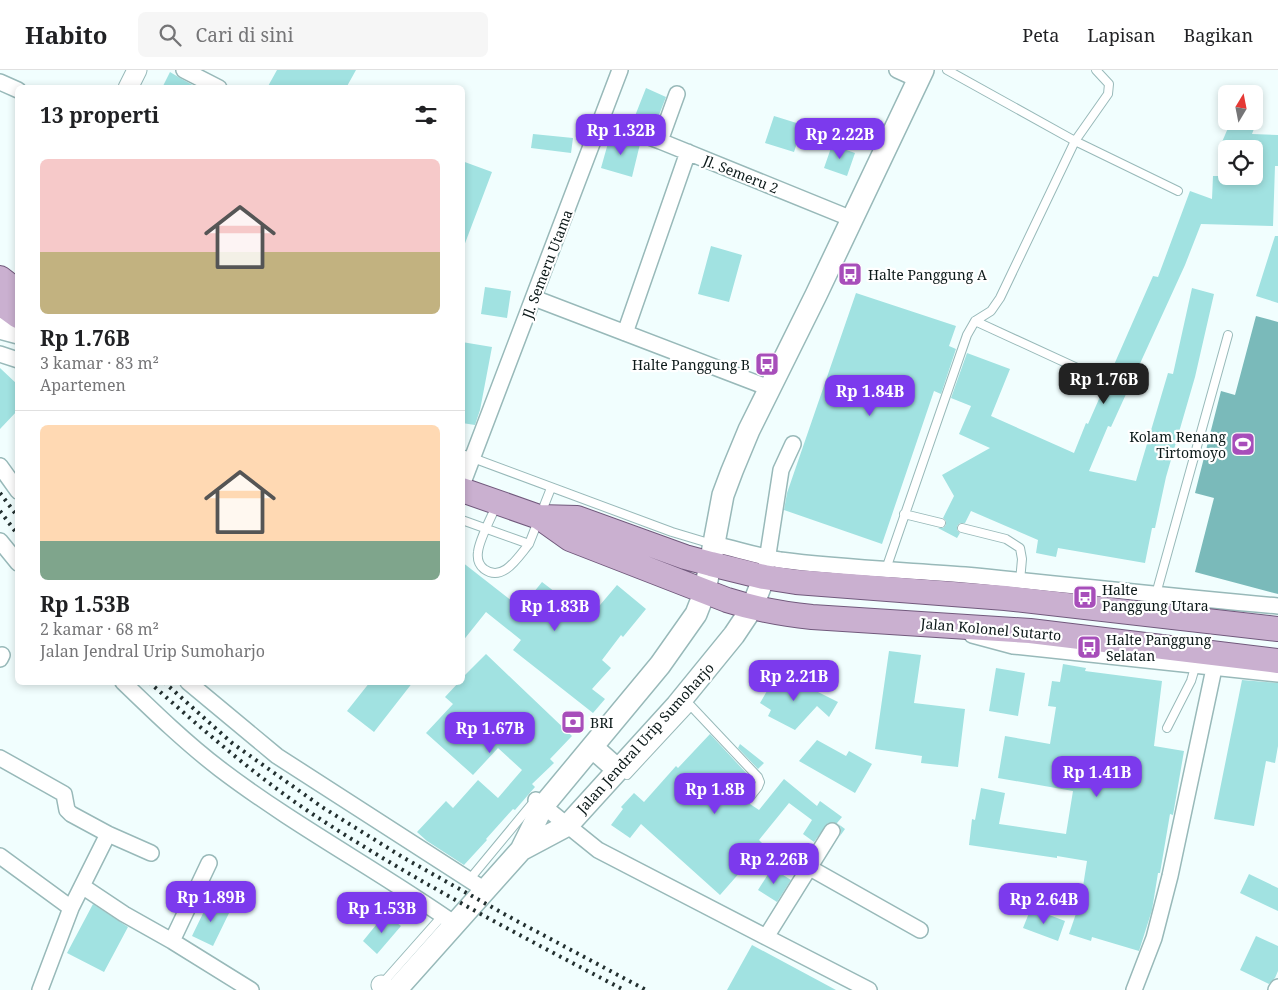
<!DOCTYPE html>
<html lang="id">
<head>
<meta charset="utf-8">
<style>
	body { margin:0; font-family:"Noto Serif",serif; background:#f6f6f6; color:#202124; height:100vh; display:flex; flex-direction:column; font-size:19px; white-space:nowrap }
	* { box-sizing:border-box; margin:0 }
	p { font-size:16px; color:#757577 }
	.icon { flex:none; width:28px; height:28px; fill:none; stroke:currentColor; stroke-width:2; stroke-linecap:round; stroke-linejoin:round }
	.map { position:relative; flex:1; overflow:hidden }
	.details { position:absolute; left:15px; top:15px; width:450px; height:600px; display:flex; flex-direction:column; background:#fff; border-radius:8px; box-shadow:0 2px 8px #0003 }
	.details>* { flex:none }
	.needle { width:32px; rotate:10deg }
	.fabs { position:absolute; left:1218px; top:15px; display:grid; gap:10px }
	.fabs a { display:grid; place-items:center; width:45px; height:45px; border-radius:8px; background:#fff; box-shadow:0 2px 8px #0003; font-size:25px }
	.price { position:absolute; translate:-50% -42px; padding:0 11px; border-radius:10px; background:#7c3aed; color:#fff; font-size:16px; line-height:32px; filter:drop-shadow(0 1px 2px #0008) }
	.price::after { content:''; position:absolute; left:50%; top:30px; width:15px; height:11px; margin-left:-8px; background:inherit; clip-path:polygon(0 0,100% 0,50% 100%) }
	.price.current { background:#222; color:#fff }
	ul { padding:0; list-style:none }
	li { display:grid; align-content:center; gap:10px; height:265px; padding:0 25px }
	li+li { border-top:1px solid #e0e0e0 }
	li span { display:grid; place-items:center; height:155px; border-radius:8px; color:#555 }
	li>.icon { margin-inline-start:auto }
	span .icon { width:90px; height:90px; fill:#fffc; stroke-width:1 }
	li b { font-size:21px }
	h2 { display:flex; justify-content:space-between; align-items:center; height:60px; padding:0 25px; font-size:21px }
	header { display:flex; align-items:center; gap:30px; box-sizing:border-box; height:70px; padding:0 25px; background:#fff; border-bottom:1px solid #e0e0e0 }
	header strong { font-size:24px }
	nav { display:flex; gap:28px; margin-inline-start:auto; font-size:18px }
	.search { width:350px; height:45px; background:#f6f6f6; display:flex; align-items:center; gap:12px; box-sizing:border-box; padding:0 18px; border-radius:8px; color:#757577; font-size:19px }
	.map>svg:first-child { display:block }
</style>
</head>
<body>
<header>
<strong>Habito</strong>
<div class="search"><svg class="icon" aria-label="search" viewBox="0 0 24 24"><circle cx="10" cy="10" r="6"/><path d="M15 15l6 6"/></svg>Cari di sini</div>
<nav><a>Peta</a><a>Lapisan</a><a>Bagikan</a></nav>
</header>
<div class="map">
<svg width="1278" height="920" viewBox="0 0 1278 920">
	<rect width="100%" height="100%" fill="#f1fefe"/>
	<!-- water -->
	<path fill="#7ababa" d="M1256,246L1278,252V524L1195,502L1214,428L1195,423L1221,321L1235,325Z"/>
	<!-- building -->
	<path fill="#a1e2e1" d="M277,0H356L346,18H267Z
		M170,2L180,8L198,18H162Z
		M646,18L666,27L654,58L633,51Z
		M774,46L803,55L794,82L765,73Z
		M1231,51H1257L1252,64L1278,65V96H1275L1273,156L1201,154L1185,195L1111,357L1108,356L1089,401L1136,411L1168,303L1173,304L1192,218L1214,224L1195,307L1166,407L1155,458H1152L1145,493L1058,478L1056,487L1036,483L1038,470L971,441L965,453H960L957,456V460L960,463L957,468L938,458H943L946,455V451L943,448L954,426L942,405L990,378L959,364L971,336L951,328L967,283L1010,299L991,346L1074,383L1086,353L1088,354L1153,206L1158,207L1190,121L1212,129L1213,106H1254L1255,79H1219Z
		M533,64L573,68L571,83L531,78Z
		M610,66L625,70L626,68L640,74L632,107L601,98Z
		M832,75L855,83L847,106L824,98Z
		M462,91L492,102L464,176L462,175Z
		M1275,166H1278V233L1256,226Z
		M711,176L742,185L729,232L698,224Z
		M485,217L511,221L507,248L481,244Z
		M856,223L956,256L949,276L956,279L941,324L934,321L882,474L784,440L787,423Z
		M462,272L492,277L480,340L475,355L462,353Z
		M0,298L18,315V340L0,359Z
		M462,492L521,538L542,512L589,548L617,515L646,539L623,567L621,565L602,590L611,598L592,619L605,629L593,643L513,580L521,570L486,542L462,572Z
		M889,581L921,585L914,633L965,639L958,697L921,693L922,686L875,679Z
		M486,584L572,666L550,689L554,693L532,714L535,717L515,740L513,739L486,769L487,770L464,795L427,771L417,762L446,731L453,738L478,710L498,728L522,700L498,678L473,705L426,663L453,634L445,627L459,612H462V608Z
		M1063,594L1086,598L1085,601L1162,611L1154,676L1184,681L1173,745L1170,744L1160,803H1158L1152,840L1139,881L1092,867L1091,871L1069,864L1081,829L1087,791L1057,786V788L969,775L972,749L975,750L981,718L1005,723L999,754L1066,764L1073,721L998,708L1005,666L1050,674L1056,637L1048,636L1052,611L1060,612Z
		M996,598L1025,603L1018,646L989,641Z
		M777,604L786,609L788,607L838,632L829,647L817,636L795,660L768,646L771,640L760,633Z
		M1242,610L1278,613V676L1275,693L1266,691L1254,756L1214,749Z
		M370,612H413L374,662L347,641Z
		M710,664L750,707L737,722L747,732L759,740L784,709L817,736L820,731L842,747L837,753L845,759L840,766L841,761L840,756L837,753H828L814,772L803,764L812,750L789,733L759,770L764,775L720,825L641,754L630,768L611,755L623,739L621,737L634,723L644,732L676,696L678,698Z
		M817,670L846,686L849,681L872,694L855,723L799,691Z
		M740,674L764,693L758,699L738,678Z
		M772,798L791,810L777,832L758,820Z
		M1249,804L1278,818V841L1240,823Z
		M209,831L230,841L213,876L192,866Z
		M93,834L128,857L104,902L67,883Z
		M1031,838L1065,851L1058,871L1023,858Z
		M385,844L401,856L377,884L363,871Z
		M1256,866L1278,876V901L1275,908L1269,914L1240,900Z
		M752,875L836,920H727Z"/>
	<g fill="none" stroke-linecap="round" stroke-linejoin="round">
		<!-- service casing -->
		<g stroke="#98b9b9" stroke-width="10">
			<path id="service" d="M947,0L1075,71L1178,121
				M975,251L1088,303
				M462,384L672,462L712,474
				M496,436C491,448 479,470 478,482C477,489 479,495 484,499C503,513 518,487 529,474
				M904,444L941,453
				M462,450L529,474L551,418
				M962,458L1006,469L1020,478L1022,489L1020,511
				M886,499L967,265L975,251L991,241L1000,228L1075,71L1108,24L1109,14L1096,0
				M1151,542L1228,265
				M691,636L758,707L760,712L758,717L750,727
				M1167,658L1191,611L1196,594
				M627,705L691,636L684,630
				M469,810L536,729
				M381,915L443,845"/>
		</g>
		<!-- minor casing -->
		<g stroke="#98b9b9" stroke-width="18">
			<path id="minor" d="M184,0L219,18
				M897,0L919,10
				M0,12L18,20
				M601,49L660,71L852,149
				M660,71L677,24
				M534,228L769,318
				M625,263L688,82
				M0,284L18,290
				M0,396L18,421
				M462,415L620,0
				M0,471L18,493
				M714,474C736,479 758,486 780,490C841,498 904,500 965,505C1070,515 1174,527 1278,536
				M766,497L781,400L793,374
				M972,565L1013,576L1278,604
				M0,589L2,585
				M123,612C154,642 186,673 220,699C295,756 378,800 455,854
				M188,612L277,686L485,820
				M0,688L64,724L67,740L71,744L108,764L151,783
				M536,730L598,780L766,867
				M832,761L766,867L869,920
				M0,786L71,838
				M810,798L920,860
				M82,816L124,844L172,871L251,920
				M172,871L209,793
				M40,920L71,838L108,764
				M1134,920L1154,868L1170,806L1216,589
				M1276,920L1278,917"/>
		</g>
		<!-- tertiary casing -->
		<g stroke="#98b9b9" stroke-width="21">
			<path id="tertiary" d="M128,18L137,0
				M381,915L390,920"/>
		</g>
		<!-- secondary casing -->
		<g stroke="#98b9b9" stroke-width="24">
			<path id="secondary" d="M0,258L18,263
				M592,677L618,700
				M521,780L568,755L677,635L734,565L752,538L764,507
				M396,920L521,780L543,736L660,595L696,544L705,521L723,425L732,401L749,360L816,225L923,0"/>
		</g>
		<!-- primary casing -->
		<g stroke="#71597c" stroke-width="26">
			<path id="primary" d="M0,208L18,222
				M0,233L18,246
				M462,420L539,447L577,448L685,487L711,494L764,507L796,512L1005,528L1278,559
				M539,447L570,469L727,530C755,539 783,544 812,547L1030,561L1278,591"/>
		</g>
		<!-- service -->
		<use href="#service" stroke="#fff" stroke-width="8"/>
		<!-- minor -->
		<use href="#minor" stroke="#fff" stroke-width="15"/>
		<!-- tertiary -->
		<use href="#tertiary" stroke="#fff" stroke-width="19"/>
		<!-- secondary -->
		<use href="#secondary" stroke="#fff" stroke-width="21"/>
		<!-- primary -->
		<use href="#primary" stroke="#cab0d0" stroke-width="24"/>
		<!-- rail -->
		<path stroke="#233030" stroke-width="4" stroke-dasharray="2.5 5" stroke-linecap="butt" d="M0,423L18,447
			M0,441L18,465
			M149,612C202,659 255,706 314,745C413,810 519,865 624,920
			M164,612L232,673L322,737L404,788L515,850L646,920"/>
	</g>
	<!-- icons -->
	<defs>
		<g id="bus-square" transform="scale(1.25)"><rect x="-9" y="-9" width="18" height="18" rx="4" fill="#a74eba" stroke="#fff"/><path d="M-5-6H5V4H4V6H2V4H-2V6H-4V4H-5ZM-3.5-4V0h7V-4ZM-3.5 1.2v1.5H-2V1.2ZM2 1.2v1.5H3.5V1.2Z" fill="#fff"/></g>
		<g id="stadium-square" transform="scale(1.25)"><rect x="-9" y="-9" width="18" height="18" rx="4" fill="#a74eba" stroke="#fff"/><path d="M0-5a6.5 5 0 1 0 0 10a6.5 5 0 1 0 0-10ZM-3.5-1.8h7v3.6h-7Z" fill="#fff"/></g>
		<g id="bank-square" transform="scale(1.25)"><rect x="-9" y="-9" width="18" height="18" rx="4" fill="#a74eba" stroke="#fff"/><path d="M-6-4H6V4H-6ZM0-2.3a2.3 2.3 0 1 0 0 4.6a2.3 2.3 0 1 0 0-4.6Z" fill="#fff"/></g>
	</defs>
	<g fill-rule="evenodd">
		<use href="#bus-square" x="850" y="204"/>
		<use href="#bus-square" x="767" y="294"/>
		<use href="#stadium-square" x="1243" y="374"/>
		<use href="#bus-square" x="1085" y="527"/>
		<use href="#bus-square" x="1089" y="577"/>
		<use href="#bank-square" x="573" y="652"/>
	</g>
	<g text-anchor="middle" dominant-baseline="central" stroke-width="4.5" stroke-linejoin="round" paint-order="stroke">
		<!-- street labels -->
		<g font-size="14" fill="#0c1919" stroke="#fff">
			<text transform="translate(741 104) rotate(22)">Jl. Semeru 2</text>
			<text transform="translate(547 194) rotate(-69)">Jl. Semeru Utama</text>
			<text transform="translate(991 559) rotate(5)">Jalan Kolonel Sutarto</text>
			<text transform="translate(645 668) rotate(-48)">Jalan Jendral Urip Sumoharjo</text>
		</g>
		<!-- poi labels -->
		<g font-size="14" fill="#0c1919" stroke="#fff" text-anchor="start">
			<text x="868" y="204">Halte Panggung A</text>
			<text x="750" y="294" text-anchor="end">Halte Panggung B</text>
			<text x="1226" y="366" text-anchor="end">Kolam Renang<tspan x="1226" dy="16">Tirtomoyo</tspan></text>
			<text x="1102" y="519">Halte<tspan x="1102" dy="16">Panggung Utara</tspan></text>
			<text x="1106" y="569">Halte Panggung<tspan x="1106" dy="16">Selatan</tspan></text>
			<text x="590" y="652">BRI</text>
		</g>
	</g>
</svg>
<div class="fabs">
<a><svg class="needle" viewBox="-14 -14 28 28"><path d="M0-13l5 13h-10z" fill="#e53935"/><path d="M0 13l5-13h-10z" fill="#757577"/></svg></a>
<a><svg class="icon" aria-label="locate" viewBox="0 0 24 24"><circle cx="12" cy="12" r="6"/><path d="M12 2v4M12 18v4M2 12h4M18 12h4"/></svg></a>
</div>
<b class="price" style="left:621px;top:86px">Rp 1.32B</b>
<b class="price" style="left:840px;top:90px">Rp 2.22B</b>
<b class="price current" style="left:1104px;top:335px">Rp 1.76B</b>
<b class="price" style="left:870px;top:347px">Rp 1.84B</b>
<b class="price" style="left:555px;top:562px">Rp 1.83B</b>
<b class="price" style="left:794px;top:632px">Rp 2.21B</b>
<b class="price" style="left:490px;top:684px">Rp 1.67B</b>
<b class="price" style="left:1097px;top:728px">Rp 1.41B</b>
<b class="price" style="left:715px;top:745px">Rp 1.8B</b>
<b class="price" style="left:774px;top:815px">Rp 2.26B</b>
<b class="price" style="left:211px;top:853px">Rp 1.89B</b>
<b class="price" style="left:1044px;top:855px">Rp 2.64B</b>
<b class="price" style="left:382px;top:864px">Rp 1.53B</b>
<section class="details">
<h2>13 properti<svg class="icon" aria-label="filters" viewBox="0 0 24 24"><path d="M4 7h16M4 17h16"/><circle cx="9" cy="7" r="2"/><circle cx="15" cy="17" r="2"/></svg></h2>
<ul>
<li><span style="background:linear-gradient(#f6c9c9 60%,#c2b280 0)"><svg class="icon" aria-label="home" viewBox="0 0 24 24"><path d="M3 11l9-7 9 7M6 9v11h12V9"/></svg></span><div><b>Rp 1.76B</b><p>3 kamar · 83 m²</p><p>Apartemen</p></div></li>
<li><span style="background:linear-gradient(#ffd9b3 75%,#7fa58c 0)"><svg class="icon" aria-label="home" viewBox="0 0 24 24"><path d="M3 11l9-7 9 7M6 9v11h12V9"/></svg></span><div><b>Rp 1.53B</b><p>2 kamar · 68 m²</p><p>Jalan Jendral Urip Sumoharjo</p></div></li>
</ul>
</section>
</div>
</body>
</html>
